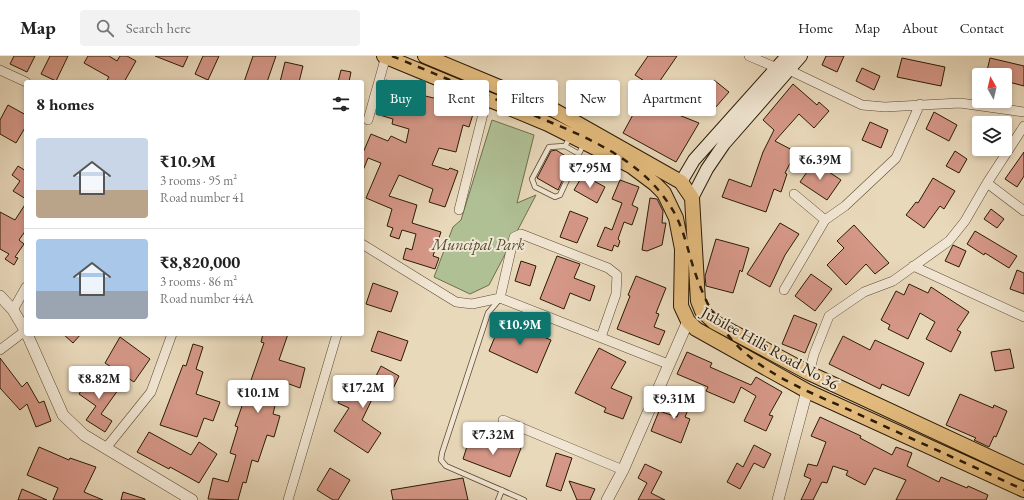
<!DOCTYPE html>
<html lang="en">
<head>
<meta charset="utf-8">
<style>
	body { margin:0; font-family:"EB Garamond",serif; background:#f2f2f2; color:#222; height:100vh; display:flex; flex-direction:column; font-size:15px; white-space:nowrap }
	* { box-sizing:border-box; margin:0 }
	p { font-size:13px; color:#767676 }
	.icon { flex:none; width:22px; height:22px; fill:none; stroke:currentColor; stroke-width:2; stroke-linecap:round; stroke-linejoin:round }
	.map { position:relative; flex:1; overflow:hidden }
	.drawer { position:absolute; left:24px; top:24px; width:340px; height:256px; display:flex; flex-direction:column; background:#fff; border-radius:4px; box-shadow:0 2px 6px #0003 }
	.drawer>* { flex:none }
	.banner { position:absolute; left:376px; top:24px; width:380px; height:36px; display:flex; gap:8px }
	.needle { width:26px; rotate:352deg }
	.tools { position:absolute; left:972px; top:12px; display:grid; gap:8px }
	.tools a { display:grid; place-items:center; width:40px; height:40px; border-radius:4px; background:#fff; box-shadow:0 2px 6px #0003; font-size:20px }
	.price { position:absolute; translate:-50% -34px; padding:0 9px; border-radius:4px; background:#fff; color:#222; font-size:13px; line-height:26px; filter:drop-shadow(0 1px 2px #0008) }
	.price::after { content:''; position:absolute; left:50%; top:24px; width:12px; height:9px; margin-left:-6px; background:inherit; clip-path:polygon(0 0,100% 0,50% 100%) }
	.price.active { background:#0f766e; color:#fff }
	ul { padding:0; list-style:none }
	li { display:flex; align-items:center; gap:12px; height:100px; padding:0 12px }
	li+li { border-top:1px solid #e0e0e0 }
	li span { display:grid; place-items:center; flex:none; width:112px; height:80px; border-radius:4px; color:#555 }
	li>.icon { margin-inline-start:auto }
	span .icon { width:48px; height:48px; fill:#fffc; stroke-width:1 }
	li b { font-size:17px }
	h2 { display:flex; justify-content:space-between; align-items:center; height:48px; padding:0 12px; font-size:17px }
	.tag { padding:0 14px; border-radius:4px; background:#fff; box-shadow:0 2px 6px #0003; font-size:14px; line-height:36px }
	.tag.active { background:#0f766e; color:#fff }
	header { display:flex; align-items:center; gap:24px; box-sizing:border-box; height:56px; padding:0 20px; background:#fff; border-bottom:1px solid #e0e0e0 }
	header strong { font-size:19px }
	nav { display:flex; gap:22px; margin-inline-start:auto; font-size:14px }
	.search { width:280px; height:36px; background:#f2f2f2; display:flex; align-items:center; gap:10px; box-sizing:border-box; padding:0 14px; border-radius:4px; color:#767676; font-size:15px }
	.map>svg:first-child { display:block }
</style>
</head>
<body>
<header>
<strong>Map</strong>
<div class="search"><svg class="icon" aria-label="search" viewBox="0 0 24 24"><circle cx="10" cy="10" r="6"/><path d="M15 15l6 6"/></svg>Search here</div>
<nav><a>Home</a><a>Map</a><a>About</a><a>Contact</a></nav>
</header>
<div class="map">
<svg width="1024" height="444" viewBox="0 0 1024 444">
	<rect width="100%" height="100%" fill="#e9d9bb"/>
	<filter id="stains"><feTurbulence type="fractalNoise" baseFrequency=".005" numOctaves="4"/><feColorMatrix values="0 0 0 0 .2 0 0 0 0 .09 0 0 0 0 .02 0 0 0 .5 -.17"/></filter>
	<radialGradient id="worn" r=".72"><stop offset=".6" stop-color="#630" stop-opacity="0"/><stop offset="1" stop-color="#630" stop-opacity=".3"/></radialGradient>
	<!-- green -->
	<path fill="#b0c095" stroke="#6d6e4e" d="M492,64L534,79L517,147L536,139L489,229L470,238L434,221L453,171L461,164Z"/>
	<!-- building -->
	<path fill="#d59787" stroke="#2a1b06" d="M14,0H35L27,16L10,8Z
		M50,0H68L56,25L41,18Z
		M88,0H109L117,5L120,0H127L136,5L124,26H106L109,21L84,7Z
		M155,0H188L183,11Z
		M203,0H219L208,24L195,18Z
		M253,0H276L267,26H244Z
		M648,0H677L655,32L635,19Z
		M826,0H844L837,16L822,9Z
		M902,2L945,11L941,30L897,21Z
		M990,2L1024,10V30L1005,25V19H986Z
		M285,6L303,10L299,26H280Z
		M862,12L880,20L874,34L856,25Z
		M341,14L351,16L349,26H338Z
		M386,24L419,34L417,38L442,44L474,55L469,71L463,69L456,96L439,92L432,109L448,114L450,112L458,115L445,151L429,146L433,133L399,119L389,140L417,149L412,167L441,176L433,200L439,202L435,213L403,203L406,192L412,194L416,178L402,174L399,183L390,180L393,172L387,170L392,153L366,142L381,107L368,102L362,117V99L371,78L388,85L391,80L406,87L409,73L392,68L393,63L376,58Z
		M714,24L729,36L715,52L707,46L713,38L707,33Z
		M793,28L817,49L819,46L829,55L814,72L799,58L775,85L796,96L785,117L787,118L781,136L774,133L766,156L722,141L729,123L751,131L763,96L774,74L763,64Z
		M641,44L699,67L676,106L623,77Z
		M8,49L26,59V70L16,87L0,78V64Z
		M934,56L957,69L949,85L926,73Z
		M870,66L888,74L881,92L862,84Z
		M556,94L572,104L558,134L537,122L551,95Z
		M955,95L967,103L959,117L946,110Z
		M1024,96V120L1017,131L1005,123Z
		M814,106L841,124L827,144L800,126Z
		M18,110L26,115V143L13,135L20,125L12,119Z
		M583,119L605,131L597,147L574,134Z
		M933,122L955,135L944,153L940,150L924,172L906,159L916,146L918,147Z
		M620,124L639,131L632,149L638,152L632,169L624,166L618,183L620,185L618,191L614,189L612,195L597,190L605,171L612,174L622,147L612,143Z
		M650,142L657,143L663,155L662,167H666L662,189L647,195L642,194Z
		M26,147V174L19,184L24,188L15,201L18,202L14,209L5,203L9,198L0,193V156L15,164Z
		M991,153L1004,163L997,172L984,163Z
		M570,155L588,162L577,187L560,181Z
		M780,167L799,178L785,199L770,231L747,218Z
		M854,169L889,207L875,218L866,208L846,229L827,209L844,192L837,185Z
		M975,175L1017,200L1009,212L985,197L984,199L967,188Z
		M716,183L749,192L742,216L740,214L733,237L706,230L705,220Z
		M953,189L966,195L959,211L945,205Z
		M557,200L580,208L574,222L595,230L590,245L570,237L564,253L540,243Z
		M521,205L536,210L530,230L515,225Z
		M1017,214L1024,217V238L1010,233Z
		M811,218L832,233L815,255L795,240Z
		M636,220L666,232L656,257L659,258L654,271L665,275L659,289L617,273L630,240L628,239Z
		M373,227L398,236L391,256L366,248Z
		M909,228L928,237L931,231L969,256L957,274L961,276L951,296L926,283L935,266L920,257L908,283L888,273L890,269L881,264L896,235L904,239Z
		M794,259L817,268L805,297L782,288Z
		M502,264L551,284L537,317L489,295Z
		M378,275L408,285L401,305L371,295Z
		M63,278H81L73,287Z
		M263,278H288L279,304L305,312L300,332L281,325L273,358L280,360L274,381L267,379L258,406L252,404L246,427L243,426L238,444L208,443L213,422L228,426L236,399L230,397L238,371L235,370L264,287L261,286Z
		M843,280L870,294L875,284L924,307L909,340L882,328L880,333L829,308Z
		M120,281L150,303L134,326L105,307Z
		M193,288L203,291L196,313L203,316L196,338L220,346L213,365L204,362L197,381L160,369L183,309L186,310Z
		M599,292L626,306L611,332L632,341L623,363L604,356L606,352L575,337Z
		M1010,293L1014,312L995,315L991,296Z
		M687,296L712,307L710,311L751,329L756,321L782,336L769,359L773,360L766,375L744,365L756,340L741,331L734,347L706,335L708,331L677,318Z
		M0,302L22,331L27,326L39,347L44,345L51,365L36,371L27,348L20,354L0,332Z
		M381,310L399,320L391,337L378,331L362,364L381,377L368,397L334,375L349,352L338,347L350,322L370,332Z
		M93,317L118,334L101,358L112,365L105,376L86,364L96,350L79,338Z
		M675,335L693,342L685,361L690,363L681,387L651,375L659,355L677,361L682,348L671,343Z
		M960,338L993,352L994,349L1007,355L996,381L994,380L989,391L974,384L976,382L946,369Z
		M820,361L861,380L860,382L892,399L896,391L912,397L907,410L939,426L941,421L967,432L968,430L988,439L986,444H896L906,424L874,412L865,429L846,419L848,415L833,410L827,427L822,426L813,444H801L811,423L804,420L808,408L817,410L826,386L811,380Z
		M149,376L191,399L199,386L217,398L199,427L170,411L169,413L137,396Z
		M470,381L497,389L499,384L521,392L510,421L463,403Z
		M754,389L771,398L764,412L754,407L740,433L727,426L737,407L743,411Z
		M39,391L69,404L70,402L96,411L84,436L103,444H53L58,432L27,419Z
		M556,397L572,402L561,435L546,430Z
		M645,408L662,416L651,437L665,444H638L647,427L638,422Z
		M330,412L350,424L338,444H333L317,434Z
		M463,422L468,444H393L391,434Z
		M569,425L595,433L590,444H577Z
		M22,433L47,444H18Z
		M123,436L145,443V444H121Z"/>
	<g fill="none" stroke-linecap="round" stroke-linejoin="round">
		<!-- service casing -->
		<g stroke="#5a4a33" stroke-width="6">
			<path id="service" d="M571,80L565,90L549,91L532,123L535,131L555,141L560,139L584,87
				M565,90L579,98
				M499,244L488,257L442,397L441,404L446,410L524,444
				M498,444L502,434"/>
		</g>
		<!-- minor casing -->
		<g stroke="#5a4a33" stroke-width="10">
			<path id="minor" d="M749,0L777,12
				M0,14L26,26
				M789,14L862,49L885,51L960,47L1024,56
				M368,64L386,0
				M987,127L1024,155
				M794,138L825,164
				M459,154L487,42
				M362,188L456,246L472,248L500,242L668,308
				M913,210L1024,261
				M784,234L825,164L845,150L896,102L920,48
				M500,242L514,181L521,178L608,212L617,219L616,238L601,281
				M13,254L26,231
				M0,294L25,275
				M809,317L814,298L829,260L864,236L893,225L949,185L965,165L987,127L1024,70
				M503,364L623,414
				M106,392L151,336L172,278
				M288,444L337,278"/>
		</g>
		<!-- tertiary casing -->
		<g stroke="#5a4a33" stroke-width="12">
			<path id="tertiary" d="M0,240L13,254L26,276
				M27,278L63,359L84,379L192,444
				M607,444L623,414L688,265
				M778,444L807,335"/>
		</g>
		<!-- secondary casing -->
		<g stroke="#2a1b06" stroke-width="14">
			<path id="secondary" d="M681,126L694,104L787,0
				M692,142L707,113L724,88L801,0"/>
		</g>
		<!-- primary casing -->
		<g stroke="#2a1b06" stroke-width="16">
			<path id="primary" d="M384,0L548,68L631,110L655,128L664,137L676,162L682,193L681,250L688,265L696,273L807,335L1024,434
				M425,0L552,53L681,126L692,142L698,245L702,255L714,266L809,317L1024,417"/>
		</g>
		<!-- service -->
		<use href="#service" stroke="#f1e6d3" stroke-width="4.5"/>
		<!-- minor -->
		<use href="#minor" stroke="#f1e6d3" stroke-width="9"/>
		<!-- tertiary -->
		<use href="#tertiary" stroke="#f1e6d3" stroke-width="11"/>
		<!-- secondary -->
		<use href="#secondary" stroke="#f1e6d3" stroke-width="12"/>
		<!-- primary -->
		<use href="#primary" stroke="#e4bc7e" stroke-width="14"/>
		<!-- rail -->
		<path stroke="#2a1b06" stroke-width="2.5" stroke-dasharray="7 7" stroke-linecap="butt" d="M392,0C433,17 474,34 514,51C574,77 641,97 675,158C683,173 687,190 692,207C702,240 717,272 744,296C776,324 817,339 856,357C912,383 968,408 1024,434"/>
	</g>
	<g text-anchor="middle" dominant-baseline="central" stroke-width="4" stroke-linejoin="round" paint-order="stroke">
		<!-- park labels -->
		<g font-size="16" font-style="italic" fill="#524d31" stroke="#f1e6d3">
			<text x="478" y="188">Muncipal Park</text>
		</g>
		<!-- street labels -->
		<g font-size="16" fill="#2a1b06" stroke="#f1e6d3">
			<text transform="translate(770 292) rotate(29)">Jubilee Hills Road No 36</text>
		</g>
	</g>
	<rect width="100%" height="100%" filter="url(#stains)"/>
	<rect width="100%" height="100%" fill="url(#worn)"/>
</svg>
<div class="tools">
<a><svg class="needle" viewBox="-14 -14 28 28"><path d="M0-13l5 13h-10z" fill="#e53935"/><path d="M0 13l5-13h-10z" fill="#767676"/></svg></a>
<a><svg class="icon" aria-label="layers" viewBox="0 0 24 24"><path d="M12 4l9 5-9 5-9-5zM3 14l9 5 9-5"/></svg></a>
</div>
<b class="price" style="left:820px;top:125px">₹6.39M</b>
<b class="price" style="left:590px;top:133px">₹7.95M</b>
<b class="price active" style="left:520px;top:290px">₹10.9M</b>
<b class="price" style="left:99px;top:344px">₹8.82M</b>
<b class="price" style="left:363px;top:353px">₹17.2M</b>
<b class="price" style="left:258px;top:358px">₹10.1M</b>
<b class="price" style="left:674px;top:364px">₹9.31M</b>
<b class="price" style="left:493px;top:400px">₹7.32M</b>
<div class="banner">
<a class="tag active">Buy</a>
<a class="tag">Rent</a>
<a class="tag">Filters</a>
<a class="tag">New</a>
<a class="tag">Apartment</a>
</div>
<section class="drawer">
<h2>8 homes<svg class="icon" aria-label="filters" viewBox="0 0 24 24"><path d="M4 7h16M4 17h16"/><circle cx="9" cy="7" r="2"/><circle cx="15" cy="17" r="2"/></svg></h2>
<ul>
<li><span style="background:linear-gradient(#c9d6e8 65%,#b9a48a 0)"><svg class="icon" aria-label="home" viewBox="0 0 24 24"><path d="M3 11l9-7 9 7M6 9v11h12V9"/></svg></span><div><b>₹10.9M</b><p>3 rooms · 95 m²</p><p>Road number 41</p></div></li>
<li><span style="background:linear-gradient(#a9c7e8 65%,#9aa5b1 0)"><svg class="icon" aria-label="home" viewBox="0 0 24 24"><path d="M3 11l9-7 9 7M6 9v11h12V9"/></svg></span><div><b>₹8,820,000</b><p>3 rooms · 86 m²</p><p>Road number 44A</p></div></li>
</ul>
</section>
</div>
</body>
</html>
